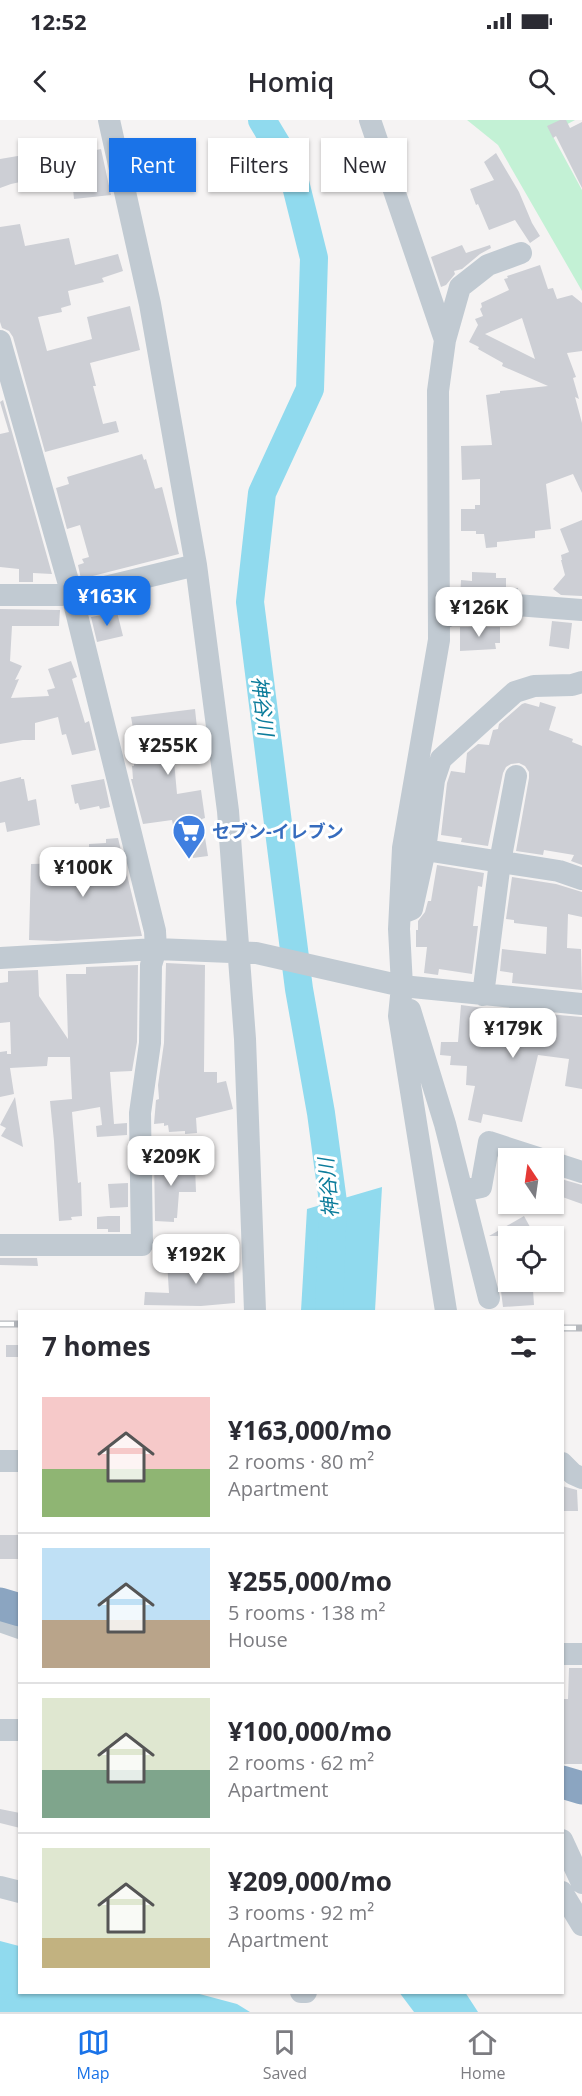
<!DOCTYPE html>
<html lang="en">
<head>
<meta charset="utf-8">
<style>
	body { margin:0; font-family:"Open Sans","Noto Sans JP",sans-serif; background:#f7f7f7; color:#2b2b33; height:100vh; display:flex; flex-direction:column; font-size:22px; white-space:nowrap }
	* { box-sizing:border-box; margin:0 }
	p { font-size:20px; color:#7c7c81 }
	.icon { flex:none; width:33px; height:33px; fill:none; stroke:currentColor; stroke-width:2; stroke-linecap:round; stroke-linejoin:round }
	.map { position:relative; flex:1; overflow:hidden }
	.sheet { position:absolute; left:18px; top:1190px; width:546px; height:684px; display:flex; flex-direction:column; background:#fff; border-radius:0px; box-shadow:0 2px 4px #0004 }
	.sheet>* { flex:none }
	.top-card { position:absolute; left:18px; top:18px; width:546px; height:54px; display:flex; gap:12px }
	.needle { width:39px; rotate:347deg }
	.fabs { position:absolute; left:498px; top:1028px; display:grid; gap:12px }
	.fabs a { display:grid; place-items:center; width:66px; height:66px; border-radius:0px; background:#fff; box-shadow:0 2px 4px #0004; font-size:30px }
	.price { position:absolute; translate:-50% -51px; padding:0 14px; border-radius:12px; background:#fff; color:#222; font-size:20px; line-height:39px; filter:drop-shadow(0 2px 3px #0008) }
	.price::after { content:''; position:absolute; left:50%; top:36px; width:18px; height:14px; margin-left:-9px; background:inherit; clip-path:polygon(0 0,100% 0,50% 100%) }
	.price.selected { background:#1a73e8; color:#fff }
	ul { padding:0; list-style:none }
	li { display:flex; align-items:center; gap:18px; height:150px; padding:0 24px }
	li+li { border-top:2px solid #e1e1e2 }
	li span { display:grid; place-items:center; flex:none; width:168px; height:120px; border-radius:0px; color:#555 }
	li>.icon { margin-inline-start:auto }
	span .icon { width:72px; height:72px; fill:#fffc; stroke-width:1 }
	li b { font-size:26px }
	h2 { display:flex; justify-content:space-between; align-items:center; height:72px; padding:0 24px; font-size:26px }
	.tag { padding:0 21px; border-radius:0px; background:#fff; box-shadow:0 2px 4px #0004; font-size:21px; line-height:54px }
	.tag.selected { background:#1a73e8; color:#fff }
	.status { display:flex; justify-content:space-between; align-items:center; height:42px; padding:0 30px; background:#fff; direction:ltr }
	.status svg { height:16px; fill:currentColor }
	header { display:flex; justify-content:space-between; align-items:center; height:78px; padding:0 24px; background:#fff; font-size:27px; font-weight:600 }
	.tab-bar { display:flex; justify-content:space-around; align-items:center; height:84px; border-top:2px solid #e1e1e2; background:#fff; font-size:16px; color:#7c7c81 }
	.tab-bar a { display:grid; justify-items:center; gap:3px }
	.tab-bar .selected { color:#1a73e8 }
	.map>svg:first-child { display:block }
</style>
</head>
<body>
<div class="status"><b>12:52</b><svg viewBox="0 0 49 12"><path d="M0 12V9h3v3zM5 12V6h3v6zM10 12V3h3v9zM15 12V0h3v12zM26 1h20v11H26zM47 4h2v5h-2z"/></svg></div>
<header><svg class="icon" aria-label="back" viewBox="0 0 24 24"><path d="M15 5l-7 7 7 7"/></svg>Homiq<svg class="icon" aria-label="search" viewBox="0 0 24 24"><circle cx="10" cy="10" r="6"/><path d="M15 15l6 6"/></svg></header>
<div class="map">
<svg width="582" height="1892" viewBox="0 0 582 1892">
	<rect width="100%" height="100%" fill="#f5f3f3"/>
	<!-- green -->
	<path fill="#c3f1d5" d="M467,0H575L551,13L582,70V171L498,25Z"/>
	<!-- water -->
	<path fill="#90daee" d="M382,1067L375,1191H301L307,1089Z
		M0,1821L19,1826L20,1872H192L237,1884L250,1892H0Z
		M399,1872H465L478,1892H414Z"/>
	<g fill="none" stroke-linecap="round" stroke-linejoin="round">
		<!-- river -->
		<path stroke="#90daee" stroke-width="28" d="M262,0L292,50L314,138L310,269L262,373L250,482L299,869L321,993L333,1082L329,1191"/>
	</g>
	<!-- building -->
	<path fill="#cdcfd5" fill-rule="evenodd" d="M560,0H566L570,8L582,2V68L556,16L553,18L547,6Z
		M77,26L78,34L101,29L111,75L74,79L71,49L42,54L43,57L11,64L0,68V39Z
		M496,33L519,72L532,103L540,116L530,123L515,100L489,110L478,84L476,85L470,69L494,60L484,42Z
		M20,104L25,126L69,118L75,145L118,134L123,151L102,158L104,162L68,171L71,185L61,188L62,192L38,197L47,231L92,219L87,197L130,186L140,230L90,243L96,266H93L103,304L116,301L119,312L45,332L13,217L9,211L2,208L0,202V107Z
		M462,125L466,133L490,125L491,128L480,134L462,149L454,151L455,154L446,165L441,167L431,137Z
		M540,145L548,169L553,168L557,179L572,175L582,183V231L567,233L576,257L573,258L579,279L575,277L582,303V373L573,354L546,364L551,409L535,411V418L497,422V427L486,428L484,414H476V411H461V389H475V385H480V359L462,360L461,326L492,325L486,275L500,273V271L548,266L502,246L503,243L478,229L479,227L469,222L478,205L475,199L483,196L480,189L482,187L481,183L509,170L504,159L508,158L507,156ZM522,198L535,239L485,214Z
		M3,280L52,454L33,453V462H19V449L0,447V314L9,312L0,282Z
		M142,334L144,340L146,339L155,369L162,367L179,434L81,459L78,445L84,443L82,439L89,437L80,405L67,409L56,368L69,364L67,357Z
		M582,400V476L561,475L553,469L565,455L561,440H562L561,435L569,432L560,409Z
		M472,452L496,453V458H506V468H518V472L509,473L498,480H460L461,460L472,461Z
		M0,489L60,490L59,506H12L10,541L22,546L15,560L19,559L11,578L49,576L47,570L55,568L48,549L71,541L77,557L72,559L85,603L89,601L96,630L72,635L66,614L62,615L58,597L35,603V620H23L0,624Z
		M117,492L123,516L97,522L91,497Z
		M552,501L572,503L569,529L549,526Z
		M460,507H500V523H495L496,529L460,531Z
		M540,582L556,587L549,610L573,619L572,622L582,626V745L571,741L574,735L544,730L543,735L516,731L529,658V652L525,646L519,643L511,644L506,647L503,653L488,726L461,722L462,718L441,715L447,663L451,651L465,653L467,633L478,624L489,625L493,610L498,609L499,604L522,584L525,583L539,587Z
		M195,589L199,627L173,630L177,674L201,670L205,698L202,699L208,736L193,738L190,718L176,721L172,700L143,704L131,659H133L132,646H134V641L141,640L137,613L134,614L131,597Z
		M21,657V659H24L28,681L36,679L40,705L7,712L5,702L0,703V662Z
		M104,659L110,687L100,689L99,686L80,690L78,683L75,684L71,665Z
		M118,718L142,816L57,821L29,820L31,744L75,743V733L89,732V724L106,723V719Z
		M437,745L484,753L482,767L478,766L473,806H478L472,854L439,849L438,855L424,853L427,827H416V810H418V801L425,792L428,781H431Z
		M512,757L556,764L582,772V797L568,794L567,828L581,829L582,870L512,863L513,853L500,851L502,829L546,834L547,807L514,803V800L506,799Z
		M166,843L205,845L204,952H217V963L226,961L233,989L196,998L197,1013L185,1014V1011L169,1012L168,1005L164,1006V1003L154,1004L156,980L159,979L158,965L164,923Z
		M138,845L137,922L132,951L110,952L114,1004L127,1003V1015L97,1017L96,1006L102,1005L100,987L72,992L78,1063L81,1062L82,1096L71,1097L72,1100L59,1101L54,1021L50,981L72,979L70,937H48L47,946L10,948L14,974L0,977V932L7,931V934H11L10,902L0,903V863L8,862V851L38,850L39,876L68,919L66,854H86V847Z
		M461,885L484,888L481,917L507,920L512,891L582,897V969L565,966L569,939L538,935L522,1002L483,994L481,1003L468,1000L475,966L466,965L467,946L450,945L451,936L440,935L441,922H458Z
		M15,977L18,997L23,1027L1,1016L6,1008L0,1005Z
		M154,1035L173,1036L172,1047L195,1046L196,1072H179L177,1098H174V1102L155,1101Z
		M554,1057L582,1065V1084L554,1074Z
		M128,1063V1087L110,1088L108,1064Z
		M108,1096H120V1112H108V1109H97V1097Z
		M524,1096L535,1116H489Z
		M0,1138H37L38,1146L0,1145Z
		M186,1140V1145L234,1143L235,1183L201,1186L144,1185L145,1172L169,1173L167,1141Z
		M523,1169L533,1170L534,1185L503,1187L501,1171Z
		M6,1225H19V1237H6Z
		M562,1366L577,1370L578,1391H562Z
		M0,1415H20V1439H0Z
		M569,1548H582V1644H562V1579H568Z
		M0,1689L20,1693V1708L0,1703Z"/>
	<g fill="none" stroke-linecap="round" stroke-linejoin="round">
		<!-- minor -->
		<path stroke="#c1cad2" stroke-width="22" d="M109,0L150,184L196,445L228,691L245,919L255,1191
			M370,0L445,220
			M0,221L72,475L155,811L156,829L151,845L150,923L140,993L142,1125H0
			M0,475H72L196,445
			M439,500L453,494L502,493L516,485L582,490
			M425,730L559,751L582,759
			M407,791L412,789L425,730L434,660L441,639L515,572L534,566L572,565L582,562
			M0,838L156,829L256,833L402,866L582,884
			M483,875L500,742L516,656
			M410,890L445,1004L489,1178
			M554,1043L582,1052
			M462,1071L481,1067L489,1022L538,1038
			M446,1191L399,896L402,866L399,809L403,728L439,520L438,271L445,220L460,167L488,145L521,133
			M0,1341H20
			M562,1343L573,1354L582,1358
			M0,1501L20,1508
			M562,1534H582
			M0,1610H20
			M562,1720L582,1763
			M0,1767L20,1772
			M562,1772L582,1805
			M301,1872H306"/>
		<!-- highway -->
		<path stroke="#8ba5c1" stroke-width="33" d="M0,1484L20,1490
			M562,1662L582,1668"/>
		<!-- rail casing -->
		<g stroke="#b5b8bd" stroke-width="7">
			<path id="rail" d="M0,1204H20
				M562,1208H582"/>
		</g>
		<!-- rail -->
		<use href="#rail" stroke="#fff" stroke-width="4.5" stroke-dasharray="14" stroke-linecap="butt"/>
	</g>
	<!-- icons -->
	<defs>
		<g id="supermarket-pin" transform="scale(1.725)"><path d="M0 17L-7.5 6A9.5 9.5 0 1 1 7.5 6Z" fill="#3f7fe0" stroke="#fff"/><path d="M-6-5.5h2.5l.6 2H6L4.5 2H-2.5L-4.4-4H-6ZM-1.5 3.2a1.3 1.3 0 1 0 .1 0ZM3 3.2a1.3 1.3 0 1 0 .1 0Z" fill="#fff"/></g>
	</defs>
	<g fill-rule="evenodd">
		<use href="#supermarket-pin" x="189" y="711"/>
	</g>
	<g text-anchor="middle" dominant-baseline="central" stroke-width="6" stroke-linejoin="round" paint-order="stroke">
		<!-- shop labels -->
		<g font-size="18" font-weight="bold" fill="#366cbe" stroke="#fff" text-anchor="start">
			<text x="212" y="711">セブン-イレブン</text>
		</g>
		<!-- water labels -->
		<g font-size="20" font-style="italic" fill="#0c7c9b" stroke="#fff">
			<text transform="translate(263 586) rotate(83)">神谷川</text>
			<text transform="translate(328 1068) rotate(-95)">神谷川</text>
		</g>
	</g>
</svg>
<div class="fabs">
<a><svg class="needle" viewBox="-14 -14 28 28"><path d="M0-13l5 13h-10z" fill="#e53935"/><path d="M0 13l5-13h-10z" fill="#7c7c81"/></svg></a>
<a><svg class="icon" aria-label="locate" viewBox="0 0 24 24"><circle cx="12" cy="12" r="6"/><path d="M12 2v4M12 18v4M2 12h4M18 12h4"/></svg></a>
</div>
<b class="price selected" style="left:107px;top:507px">¥163K</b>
<b class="price" style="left:479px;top:518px">¥126K</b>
<b class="price" style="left:168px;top:656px">¥255K</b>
<b class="price" style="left:83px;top:778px">¥100K</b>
<b class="price" style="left:513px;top:939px">¥179K</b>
<b class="price" style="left:171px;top:1067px">¥209K</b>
<b class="price" style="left:196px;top:1165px">¥192K</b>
<div class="top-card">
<a class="tag">Buy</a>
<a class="tag selected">Rent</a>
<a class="tag">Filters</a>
<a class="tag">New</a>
</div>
<section class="sheet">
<h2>7 homes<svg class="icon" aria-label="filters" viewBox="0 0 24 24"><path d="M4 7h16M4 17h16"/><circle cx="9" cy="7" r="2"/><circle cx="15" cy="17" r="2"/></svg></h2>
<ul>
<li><span style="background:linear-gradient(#f6c9c9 60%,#8fb573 0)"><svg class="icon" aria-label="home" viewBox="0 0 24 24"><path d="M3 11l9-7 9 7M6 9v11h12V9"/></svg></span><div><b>¥163,000/mo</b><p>2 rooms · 80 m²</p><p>Apartment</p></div></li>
<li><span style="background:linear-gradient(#bfe0f5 60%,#b9a48a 0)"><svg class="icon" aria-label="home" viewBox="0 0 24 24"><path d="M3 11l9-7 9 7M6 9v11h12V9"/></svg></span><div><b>¥255,000/mo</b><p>5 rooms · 138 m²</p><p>House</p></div></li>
<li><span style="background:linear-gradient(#dfe7d0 60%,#7fa58c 0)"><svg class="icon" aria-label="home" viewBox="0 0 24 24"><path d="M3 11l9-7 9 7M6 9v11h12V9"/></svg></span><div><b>¥100,000/mo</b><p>2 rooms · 62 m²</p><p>Apartment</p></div></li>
<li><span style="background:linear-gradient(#dfe7d0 75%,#c2b280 0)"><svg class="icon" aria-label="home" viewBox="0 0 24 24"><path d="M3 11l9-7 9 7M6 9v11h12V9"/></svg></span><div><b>¥209,000/mo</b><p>3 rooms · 92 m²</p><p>Apartment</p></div></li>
</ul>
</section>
</div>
<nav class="tab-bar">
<a class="selected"><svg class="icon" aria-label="map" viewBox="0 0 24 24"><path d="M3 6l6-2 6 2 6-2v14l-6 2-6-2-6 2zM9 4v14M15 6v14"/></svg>Map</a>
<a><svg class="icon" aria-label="saved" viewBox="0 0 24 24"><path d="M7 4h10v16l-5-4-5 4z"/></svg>Saved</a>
<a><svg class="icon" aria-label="home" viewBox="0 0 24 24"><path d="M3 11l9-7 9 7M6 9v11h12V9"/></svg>Home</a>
</nav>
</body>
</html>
